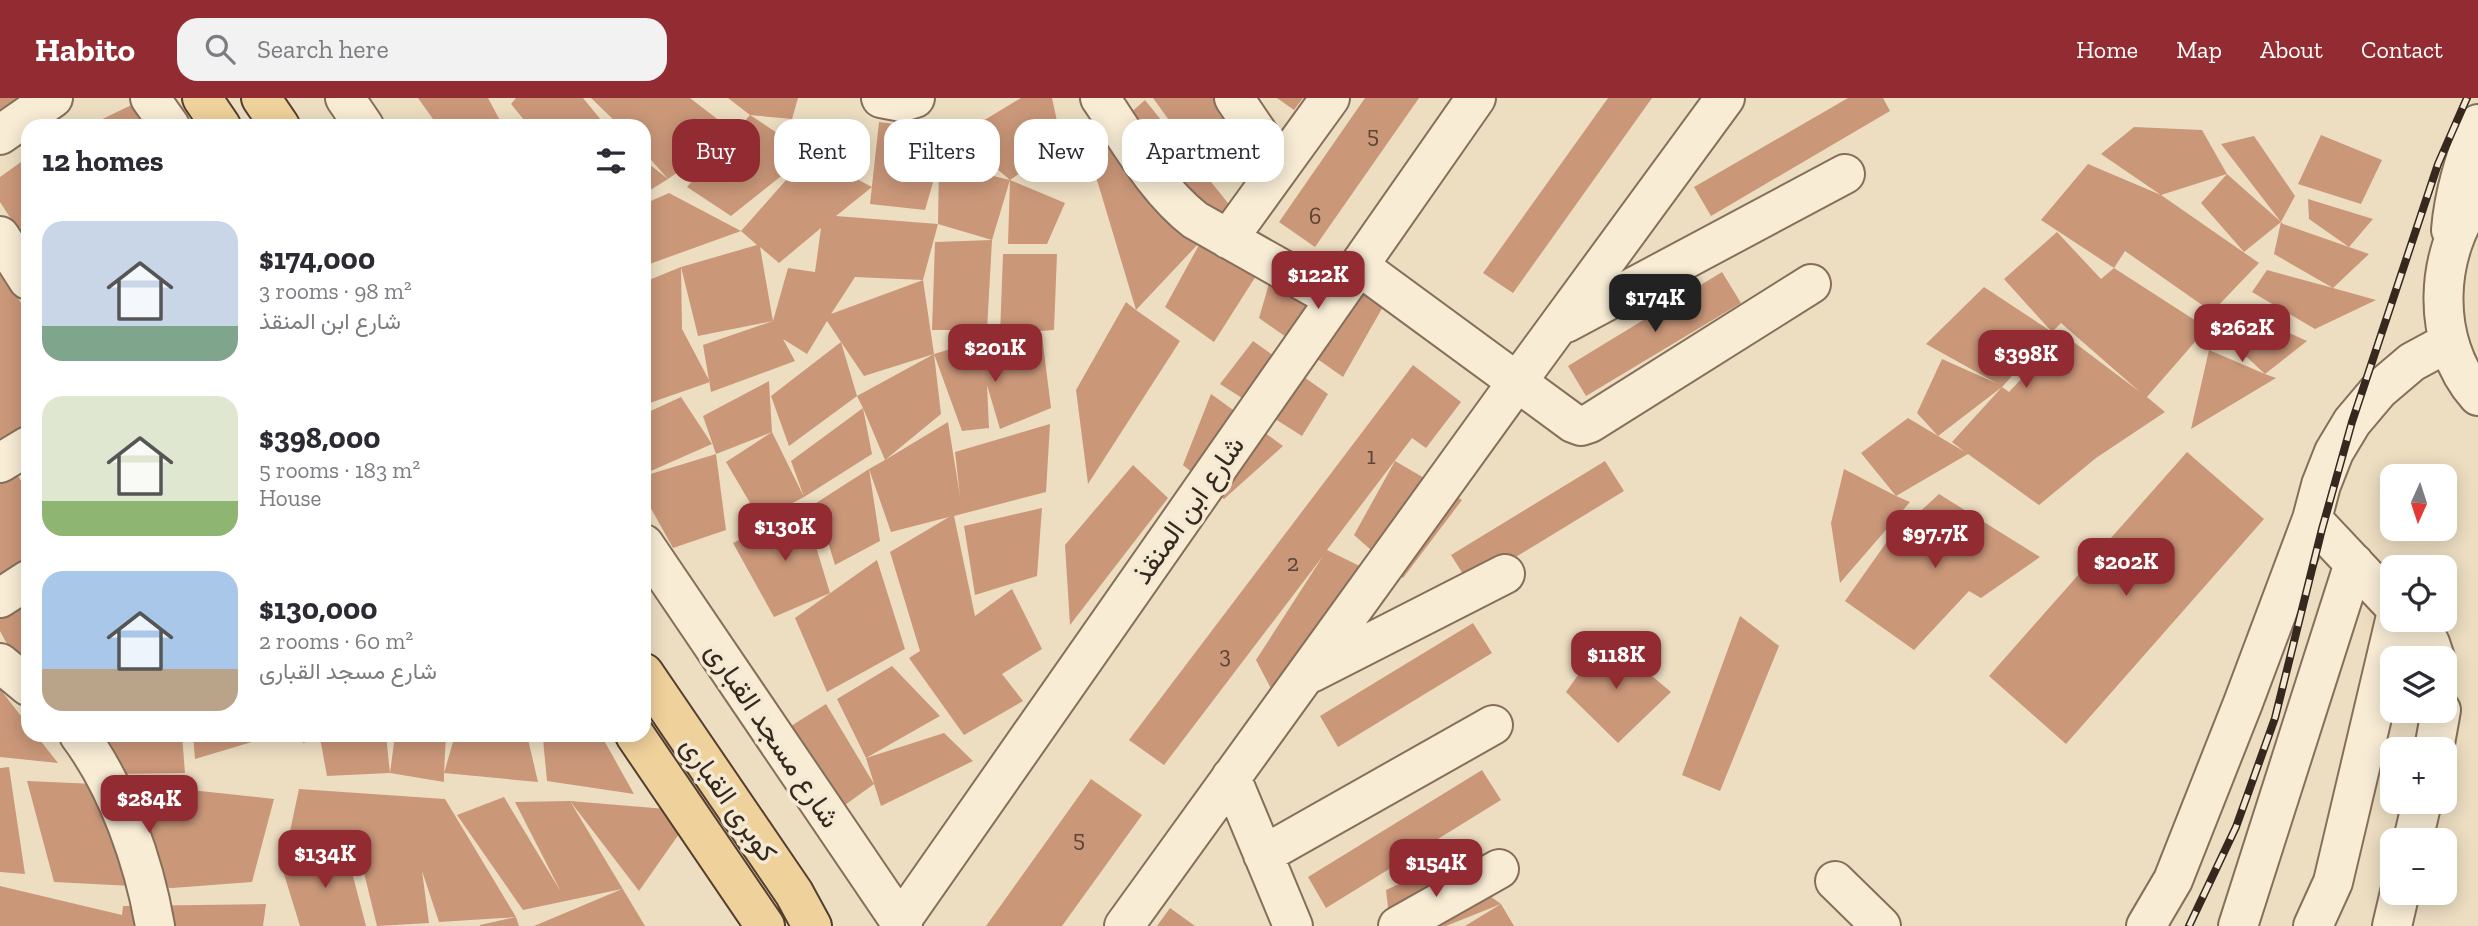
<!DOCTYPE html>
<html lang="en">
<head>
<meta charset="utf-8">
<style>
	body { margin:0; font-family:"Zilla Slab",Vazirmatn,serif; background:#f2f2f3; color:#2b2b33; height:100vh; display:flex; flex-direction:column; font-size:26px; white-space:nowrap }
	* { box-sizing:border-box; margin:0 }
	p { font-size:23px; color:#7c7c81 }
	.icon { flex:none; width:38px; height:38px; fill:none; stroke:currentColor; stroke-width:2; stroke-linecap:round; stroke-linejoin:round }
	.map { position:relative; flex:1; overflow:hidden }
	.drawer { position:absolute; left:21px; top:21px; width:630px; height:623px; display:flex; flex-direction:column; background:#fff; border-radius:21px; box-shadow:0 4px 18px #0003 }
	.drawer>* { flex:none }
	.top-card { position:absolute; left:672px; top:21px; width:665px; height:63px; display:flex; gap:14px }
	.needle { width:46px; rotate:183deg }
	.fabs { position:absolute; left:2380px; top:366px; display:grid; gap:14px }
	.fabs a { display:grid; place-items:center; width:77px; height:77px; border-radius:14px; background:#fff; box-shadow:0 4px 18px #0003; font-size:35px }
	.price { position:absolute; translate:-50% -60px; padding:0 16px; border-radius:14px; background:#932c32; color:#fff; font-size:23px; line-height:46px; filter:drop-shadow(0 2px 4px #0008) }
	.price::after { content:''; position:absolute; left:50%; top:42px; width:21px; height:16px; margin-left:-10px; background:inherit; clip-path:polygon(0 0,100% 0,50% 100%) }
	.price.active { background:#222; color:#fff }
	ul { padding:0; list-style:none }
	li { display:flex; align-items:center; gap:21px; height:175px; padding:0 21px }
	li span { display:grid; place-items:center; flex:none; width:196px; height:140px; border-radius:21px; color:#555 }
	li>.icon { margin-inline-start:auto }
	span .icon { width:84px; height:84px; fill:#fffc; stroke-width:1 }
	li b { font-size:30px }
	h2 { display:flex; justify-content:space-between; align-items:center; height:84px; padding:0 21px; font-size:30px }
	.pill { padding:0 24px; border-radius:21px; background:#fff; box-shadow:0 4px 18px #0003; font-size:24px; line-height:63px }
	.pill.active { background:#932c32; color:#fff }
	header { display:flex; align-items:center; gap:42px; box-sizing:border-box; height:98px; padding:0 35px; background:#932c32; color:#fff }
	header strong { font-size:33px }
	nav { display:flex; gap:38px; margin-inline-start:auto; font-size:24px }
	.search { width:490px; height:63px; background:#f2f2f3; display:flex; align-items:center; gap:18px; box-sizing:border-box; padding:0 24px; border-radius:21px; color:#7c7c81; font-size:26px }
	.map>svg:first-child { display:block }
</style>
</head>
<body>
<header>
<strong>Habito</strong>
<div class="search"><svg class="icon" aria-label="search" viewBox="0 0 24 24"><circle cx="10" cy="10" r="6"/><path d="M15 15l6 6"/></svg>Search here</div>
<nav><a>Home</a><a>Map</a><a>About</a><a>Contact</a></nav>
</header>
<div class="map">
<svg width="2478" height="828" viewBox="0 0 2478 828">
	<rect width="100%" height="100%" fill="#eddec2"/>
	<!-- building -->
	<path fill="#ca9779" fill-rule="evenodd" d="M0,0H28L0,19Z
		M146,0L164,28H88Z
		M418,0H488L503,28H438Z
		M516,0H583L606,28H529L511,6Z
		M591,0H690L734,34L668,81L644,54V28H620Z
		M728,0H798L792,21L750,17Z
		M1021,0H1052L1062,46L1010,82L1065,105L1047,146H1008L1010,82L992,142L987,232H932L935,144L992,142L938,126L923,182L855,179L831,216L923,182L934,256L941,316L885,362L948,324L960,398L955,354L1050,326L1046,394L954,418L975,518L1012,491L1042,551L1002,576L1023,603L964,637L909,560L920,553L890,454L949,419L891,434L869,371L880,443L835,467L816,405L869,371L885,362L863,310L872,356L804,399L791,363L863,310L857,298L934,256L864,278L841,244L857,298L789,348L771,298L841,244L827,223L807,256L783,241L795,263L711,294L703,247L773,223L698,238L681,169L757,147L741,133L809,56L872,89L836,118L938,126L939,65L1010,82L958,38ZM821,130L815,174L788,170L773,223L760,149L779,165Z
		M1153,0H1216L1244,38L1202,68Z
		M1277,0H1303L1294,12Z
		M1365,0H1419L1315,149L1279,124Z
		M1608,0H1652L1513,195L1483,175Z
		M1848,0H1883L1890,13L1711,118L1694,89Z
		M1145,2L1232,110L1136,212L1180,243L1088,386L1076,292L1126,204L1136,212L1088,52Z
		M750,17L809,56L731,118L687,89Z
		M879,24L948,33L925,112L870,106Z
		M2134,29L2202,32L2227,76L2281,124L2221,46L2254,38L2295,98L2281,124L2283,126L2349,149L2309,121L2308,101L2373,121L2349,149L2369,156L2333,190L2376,202L2315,231L2252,194L2267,172L2333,190L2274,156L2281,124L2244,154L2201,105L2227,76L2161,97L2259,165L2212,214L2125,153L2114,170L2041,122L2088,66L2161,97L2101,56Z
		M2321,37L2382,62L2361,106L2298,86Z
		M28,59V147L0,104V79Z
		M644,62L668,81L644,96Z
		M669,95L741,133L644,168V106Z
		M2057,134L2101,181L2114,170L2207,230L2147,299L2165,314L2096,360L2039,407L1968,356L1896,398L1910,404L1840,485L1831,425L1844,371L1896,398L1861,355L1908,320L1938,338L1917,315L1942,261L1998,286L1926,246L1984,189L2052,234L2002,289L1938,338L1965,354L1952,344L2002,289L2009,294L2063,236L2140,294L2061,225L2052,234L2004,181Z
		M1199,147L1256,178L1214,244L1165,209Z
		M1280,148L1384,207L1343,279L1259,220Z
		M1003,156H1057L1054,232L1000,236Z
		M681,169L682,231L710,284L644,307V184Z
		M0,172L28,216V327L0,345Z
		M1722,174L1741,205L1586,298L1568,268Z
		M2237,211L2307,243L2265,276L2276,280L2191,331L2209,252L2265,276L2221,235Z
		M1042,238L1051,310L1000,331L987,287L989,330L962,333L934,256L984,241L986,270Z
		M1253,243L1328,296L1302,338L1220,286Z
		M1413,267L1461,304L1426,350L1412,340L1327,452L1378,477L1276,600L1256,562L1323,458L1164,667L1129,642Z
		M769,283L772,334L716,356L703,318Z
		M1211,296L1283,348L1224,401L1183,367Z
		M681,299L712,346L644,376V316Z
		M772,334L804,399L760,422L726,364Z
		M28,352V386L12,359Z
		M2187,354L2264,421L2066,646L1989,578Z
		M716,356L726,432L673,450L644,398V378Z
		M1395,363L1462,402L1403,480L1354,437Z
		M1605,363L1624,393L1470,487L1451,457Z
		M1133,367L1168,400L1070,527L1065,447Z
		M18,378L28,394V462L0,477V386Z
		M1939,396L2040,459L1981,500L1969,493L1914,552L1845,503L1886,445Z
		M804,409L830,495L774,519L733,445Z
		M1042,410L1037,478L975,497L964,428Z
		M877,462L905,551L827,594L795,520Z
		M28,497V554L13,557L0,533V515Z
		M1740,518L1779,548L1720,693L1682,677Z
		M1473,525L1492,555L1338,649L1320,618Z
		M1605,539L1671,594L1618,645L1566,594Z
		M892,568L940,618L866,660L837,601Z
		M0,591L28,627V637H36L58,665L0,659Z
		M826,606L874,686L845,707L783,633Z
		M944,635L973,663L881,708L866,660Z
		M100,637H182L185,675L103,676Z
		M193,637H269V639L195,661Z
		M302,637H386L390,675L327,678L320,640L303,645Z
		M395,637H446L444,675L455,637H527L538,684L444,675V684L390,675Z
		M550,637H601L634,696L547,683L543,641Z
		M9,669L25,776L0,774V670Z
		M1482,672L1501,702L1326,810L1308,779Z
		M1091,681L1142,717L1062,828H986Z
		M27,683L163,689L274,701L252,784L172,790L54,784Z
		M299,691L445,701L516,819L439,824L422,773L429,825L377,828L355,738L286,752Z
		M504,699L561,794L515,704L570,703L666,711L679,736L639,793L570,703L645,828H534L622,791L523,812L457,717Z
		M344,744L366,828H300L283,773Z
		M1444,765L1501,806L1446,828H1390L1386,792Z
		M0,788L122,817L123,808L266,806L263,828H0Z
		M1501,806L1514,828H1465Z
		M1170,810L1195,828H1157Z
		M516,819L519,828H480V827Z"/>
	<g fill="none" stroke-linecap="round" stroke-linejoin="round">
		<!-- minor casing -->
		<g stroke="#866f5a" stroke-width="42">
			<path id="minor" d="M150,0L170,28
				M345,0L364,28
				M881,0L902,4L915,0
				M1100,0C1129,42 1155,91 1195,122L1335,201
				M1234,0L1280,68
				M0,37L53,0
				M2478,99C2434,153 2430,244 2478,298
				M2451,132C2454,95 2465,61 2478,26
				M0,138L28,182
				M1228,141L1330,0
				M1359,168L1573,325L1581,328L1590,325L1811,186
				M1566,225L1845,76
				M0,365L28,348
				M2312,421L2392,506
				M644,446L903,828
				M0,500L28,482
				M2407,522L2430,545L2435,560
				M0,565L28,588
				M1311,575L1505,476
				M79,637C118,689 144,764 155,828
				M2434,651L2441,612
				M1231,679L1293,828
				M2413,742L2422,704
				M1263,757L1493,627
				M1835,783L1881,828
				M901,823L1476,0
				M1124,828L1517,284L1725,0
				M1398,828L1499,771
				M2146,828L2173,782L2243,605L2312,421L2321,387L2334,354L2352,324L2379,292L2412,264L2449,244
				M2238,828L2354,465
				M2313,828L2333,784L2395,522
				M2392,828L2400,794"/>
		</g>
		<!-- major casing -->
		<g stroke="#543e2e" stroke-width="42">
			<path id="major" d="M202,0L221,28
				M261,0L280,28
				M644,575L794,795L812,828
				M635,637L765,828"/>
		</g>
		<!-- minor -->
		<use href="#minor" stroke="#f8ecd5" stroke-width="38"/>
		<!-- major -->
		<use href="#major" stroke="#efd19b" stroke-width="38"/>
		<!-- rail casing -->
		<g stroke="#36281e" stroke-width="8">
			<path id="rail" d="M2189,828L2236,729L2275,620L2322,431L2352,324L2438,66L2467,0"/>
		</g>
		<!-- rail -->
		<use href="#rail" stroke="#f4e9d2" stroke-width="5" stroke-dasharray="16" stroke-linecap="butt"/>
	</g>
	<g text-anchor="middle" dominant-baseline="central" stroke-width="7" stroke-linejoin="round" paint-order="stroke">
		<!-- number labels -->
		<g font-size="24" fill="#5b4435">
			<text x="1373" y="36">5</text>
			<text x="1315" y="117">6</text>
			<text x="1371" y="357">1</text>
			<text x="1293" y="464">2</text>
			<text x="1225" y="556">3</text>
			<text x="1079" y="740">5</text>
		</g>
		<!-- street labels -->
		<g font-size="28" fill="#36281e" stroke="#f4e9d2">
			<text transform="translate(1188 412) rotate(-55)">شارع ابن المنقذ</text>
			<text transform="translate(773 637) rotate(56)">شارع مسجد القبارى</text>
			<text transform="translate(729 701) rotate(55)">كوبرى القبارى</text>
		</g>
	</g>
</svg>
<div class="fabs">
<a><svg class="needle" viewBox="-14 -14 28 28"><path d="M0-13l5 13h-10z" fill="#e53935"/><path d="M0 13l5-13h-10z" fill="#7c7c81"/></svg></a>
<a><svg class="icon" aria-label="locate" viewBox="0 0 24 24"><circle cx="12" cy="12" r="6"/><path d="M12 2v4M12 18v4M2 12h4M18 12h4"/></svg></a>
<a><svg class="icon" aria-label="layers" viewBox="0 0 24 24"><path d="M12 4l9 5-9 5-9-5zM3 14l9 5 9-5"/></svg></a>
<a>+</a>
<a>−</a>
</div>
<b class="price" style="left:1318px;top:213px">$122K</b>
<b class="price active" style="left:1655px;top:236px">$174K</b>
<b class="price" style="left:2242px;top:266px">$262K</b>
<b class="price" style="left:995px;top:286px">$201K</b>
<b class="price" style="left:2026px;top:292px">$398K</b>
<b class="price" style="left:785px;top:465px">$130K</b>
<b class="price" style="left:1935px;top:472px">$97.7K</b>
<b class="price" style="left:2126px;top:500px">$202K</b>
<b class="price" style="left:1616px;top:593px">$118K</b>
<b class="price" style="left:149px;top:737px">$284K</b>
<b class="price" style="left:325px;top:792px">$134K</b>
<b class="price" style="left:1436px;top:801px">$154K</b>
<div class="top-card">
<a class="pill active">Buy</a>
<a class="pill">Rent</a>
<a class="pill">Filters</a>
<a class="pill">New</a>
<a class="pill">Apartment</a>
</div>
<section class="drawer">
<h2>12 homes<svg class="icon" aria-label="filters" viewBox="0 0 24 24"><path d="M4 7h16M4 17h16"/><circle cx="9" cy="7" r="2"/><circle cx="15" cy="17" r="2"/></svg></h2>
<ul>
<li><span style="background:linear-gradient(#c9d6e8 75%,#7fa58c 0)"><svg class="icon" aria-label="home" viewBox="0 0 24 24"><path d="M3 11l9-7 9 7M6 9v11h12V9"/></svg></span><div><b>$174,000</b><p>3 rooms · 98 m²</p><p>شارع ابن المنقذ</p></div></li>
<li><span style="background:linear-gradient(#dfe7d0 75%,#8fb573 0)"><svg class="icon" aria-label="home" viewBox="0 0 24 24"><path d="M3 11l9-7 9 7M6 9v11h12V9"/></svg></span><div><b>$398,000</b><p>5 rooms · 183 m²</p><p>House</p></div></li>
<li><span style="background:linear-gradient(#a9c7e8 70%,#b9a48a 0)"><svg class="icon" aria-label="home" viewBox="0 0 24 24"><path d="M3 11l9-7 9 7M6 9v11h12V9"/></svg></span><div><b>$130,000</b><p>2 rooms · 60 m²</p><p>شارع مسجد القبارى</p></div></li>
</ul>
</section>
</div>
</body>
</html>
